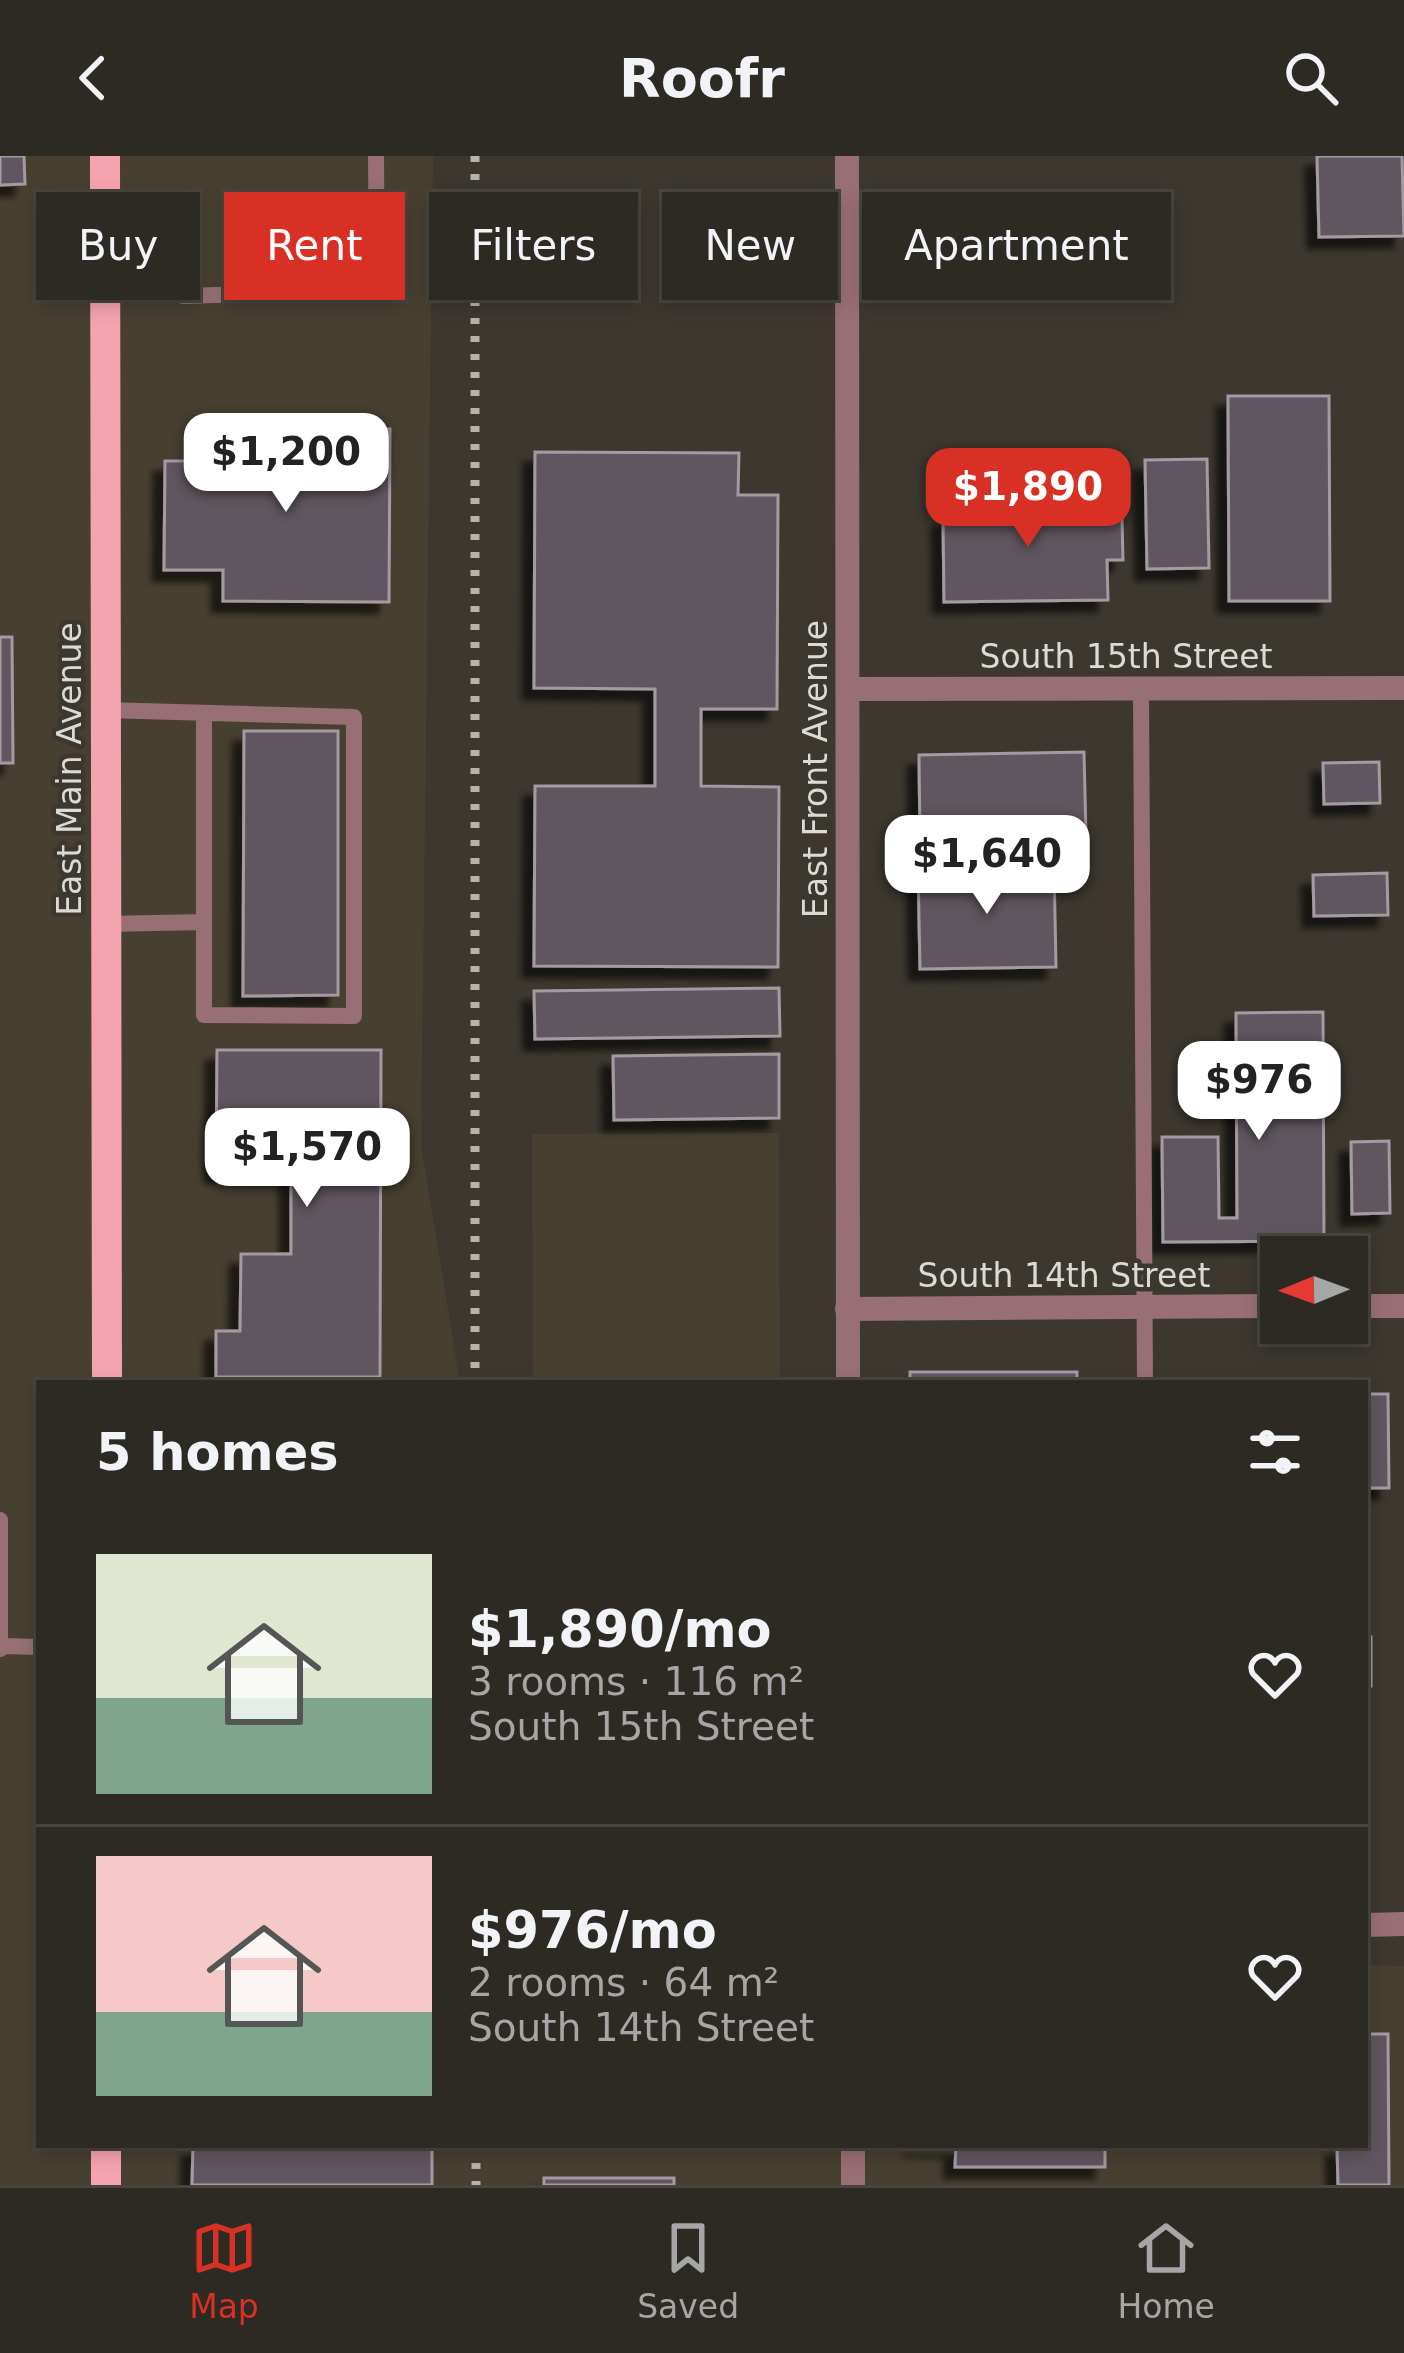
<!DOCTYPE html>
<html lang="en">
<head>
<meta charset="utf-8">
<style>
	body { margin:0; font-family:"DejaVu Sans",sans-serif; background:#393530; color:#f1f3f6; height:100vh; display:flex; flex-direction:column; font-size:45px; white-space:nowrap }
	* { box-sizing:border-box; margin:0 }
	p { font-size:39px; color:#a7a6a6 }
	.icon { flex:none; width:66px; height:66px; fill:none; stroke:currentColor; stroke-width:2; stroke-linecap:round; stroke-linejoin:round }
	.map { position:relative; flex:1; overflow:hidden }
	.side { position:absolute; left:36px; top:1224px; width:1332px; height:768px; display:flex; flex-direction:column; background:#2d2923; border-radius:0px; box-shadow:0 6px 18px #0003,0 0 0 3px #484541 }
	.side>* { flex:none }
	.top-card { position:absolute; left:36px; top:36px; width:1332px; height:108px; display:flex; gap:24px }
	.needle { width:78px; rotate:269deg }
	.controls { position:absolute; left:1260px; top:1080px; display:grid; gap:24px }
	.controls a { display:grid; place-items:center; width:108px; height:108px; border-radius:0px; background:#2d2923; box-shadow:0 6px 18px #0003,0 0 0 3px #484541; font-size:60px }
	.price { position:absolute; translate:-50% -102px; padding:0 27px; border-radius:24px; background:#fff; color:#222; font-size:39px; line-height:78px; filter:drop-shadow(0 3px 6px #0008) }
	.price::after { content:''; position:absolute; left:50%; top:72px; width:36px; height:27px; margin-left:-18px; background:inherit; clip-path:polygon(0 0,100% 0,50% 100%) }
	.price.on { background:#d93025; color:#fff }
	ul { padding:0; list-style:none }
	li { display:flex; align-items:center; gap:36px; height:300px; padding:0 60px }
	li+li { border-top:3px solid #484541 }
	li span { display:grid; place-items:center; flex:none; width:336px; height:240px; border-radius:0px; color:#555 }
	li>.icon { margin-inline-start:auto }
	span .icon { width:144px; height:144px; fill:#fffc; stroke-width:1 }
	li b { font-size:51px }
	h2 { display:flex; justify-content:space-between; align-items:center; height:144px; padding:0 60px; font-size:51px }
	.chip { padding:0 42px; border-radius:0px; background:#2d2923; box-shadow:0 6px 18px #0003,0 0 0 3px #484541; font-size:42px; line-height:108px }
	.chip.on { background:#d93025; color:#fff }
	header { display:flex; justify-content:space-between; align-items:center; height:156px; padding:0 60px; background:#2d2923; font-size:54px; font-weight:700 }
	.menu { display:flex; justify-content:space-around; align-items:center; height:168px; border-top:3px solid #484541; background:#2d2923; font-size:33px; color:#a7a6a6 }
	.menu a { display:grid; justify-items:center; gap:6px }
	.menu .on { color:#d93025 }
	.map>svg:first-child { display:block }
</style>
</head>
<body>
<header><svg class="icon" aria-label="back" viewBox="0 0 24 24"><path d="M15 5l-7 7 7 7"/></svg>Roofr<svg class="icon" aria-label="search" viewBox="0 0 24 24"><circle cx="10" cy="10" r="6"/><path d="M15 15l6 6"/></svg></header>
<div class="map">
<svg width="1404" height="2029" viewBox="0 0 1404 2029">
	<defs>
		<filter id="shadow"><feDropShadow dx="-11" dy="11" stdDeviation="3" flood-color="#0009"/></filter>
	</defs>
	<rect width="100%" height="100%" fill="#3c372f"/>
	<!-- built -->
	<path fill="#474031" d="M0,0H433L421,989L460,1227H39V1989H1365V1809L1404,1810V2029H0Z
		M779,977L780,1227H533L532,978Z"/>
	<!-- building -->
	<path fill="#60575e" stroke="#a49aa2" stroke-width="3" filter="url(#shadow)" d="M0,0H24L25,28L0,29Z
		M1317,0H1402L1404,80L1319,81Z
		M1228,240H1329L1330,445H1229Z
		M225,272L390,273L389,446L223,445V414H164L165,305H224Z
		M535,296L739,297L738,339H778L777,553H701V630L779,631L778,811L534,810L535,630H655V533L534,532Z
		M1207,303L1209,412L1147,413L1145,304Z
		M1067,329V363L1122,362L1123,404H1107L1108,444L944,446L943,361L987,360L986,330Z
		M0,481H12L13,607H0Z
		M244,575H338V839L243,840Z
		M1084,596L1086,680L920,683L919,599Z
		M1379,606L1380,647L1324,648L1323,607Z
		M1054,709L1056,811L920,813L918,711Z
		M1387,717L1388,759L1314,760L1313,719Z
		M779,832L780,880L535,883L534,835Z
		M1323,856L1324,1085L1163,1086L1162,981H1218L1219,1062H1237L1236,857Z
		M217,894H381L380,1221H216V1175H240L241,1098H291V1016L216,1015Z
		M779,898V962L614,964L613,900Z
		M1389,985L1390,1057L1352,1058L1351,986Z
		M910,1216H1077V1227H910Z
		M1365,1238H1388L1389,1332H1365Z
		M1365,1481H1371V1530H1365Z
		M1365,1878H1388L1389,2029H1338L1337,1989H1365Z
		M193,1989H432V2029H192Z
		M912,1989H1105V2011H955L956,1990Z
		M544,2022H674V2029H544Z"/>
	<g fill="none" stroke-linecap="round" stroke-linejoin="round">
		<!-- service -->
		<path stroke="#986f74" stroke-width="16" d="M105,86L180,85L183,140L377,134L376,0
			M1141,533L1145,1227
			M105,554L354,561V860L204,859V557
			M105,768L204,766
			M0,1364V1493
			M3,1490L39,1491"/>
		<!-- minor -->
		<path stroke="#986f74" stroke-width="24" d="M848,533L1404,532
			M1347,1150H1404
			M847,1153L1281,1150
			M1365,1769L1404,1768"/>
		<!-- tertiary -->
		<path stroke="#986f74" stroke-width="24" d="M847,0L848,1227
			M853,1989V2029"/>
		<!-- primary -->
		<path stroke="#f6a3b0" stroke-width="30" d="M105,0L107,1227
			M106,2029V1989"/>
		<!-- rail -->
		<path stroke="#b5b3ac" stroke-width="9" stroke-dasharray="6 12" stroke-linecap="butt" d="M475,0V1227
			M476,1989V2029"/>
	</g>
	<g text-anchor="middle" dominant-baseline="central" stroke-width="9" stroke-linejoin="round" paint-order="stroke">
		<!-- street labels -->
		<g font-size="33" fill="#dcdad4" stroke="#3c372f">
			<text x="1126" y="500">South 15th Street</text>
			<text transform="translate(69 613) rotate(-90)">East Main Avenue</text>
			<text transform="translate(815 613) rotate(-90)">East Front Avenue</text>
			<text x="1064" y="1119">South 14th Street</text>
		</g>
	</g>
</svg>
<div class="controls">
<a><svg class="needle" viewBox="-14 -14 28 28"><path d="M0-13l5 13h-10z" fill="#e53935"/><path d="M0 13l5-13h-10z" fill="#a7a6a6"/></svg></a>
</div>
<b class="price" style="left:286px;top:359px">$1,200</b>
<b class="price on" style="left:1028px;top:394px">$1,890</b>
<b class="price" style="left:987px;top:761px">$1,640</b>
<b class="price" style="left:1259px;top:987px">$976</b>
<b class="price" style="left:307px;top:1054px">$1,570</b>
<div class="top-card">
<a class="chip">Buy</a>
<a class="chip on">Rent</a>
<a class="chip">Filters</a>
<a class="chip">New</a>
<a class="chip">Apartment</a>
</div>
<section class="side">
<h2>5 homes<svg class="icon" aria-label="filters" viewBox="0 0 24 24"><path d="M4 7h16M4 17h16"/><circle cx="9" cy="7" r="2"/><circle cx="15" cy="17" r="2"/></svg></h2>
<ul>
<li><span style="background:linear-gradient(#dfe7d0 60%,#7fa58c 0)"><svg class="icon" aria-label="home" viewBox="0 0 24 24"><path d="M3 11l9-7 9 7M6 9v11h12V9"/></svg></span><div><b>$1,890/mo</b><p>3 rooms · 116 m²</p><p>South 15th Street</p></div><svg class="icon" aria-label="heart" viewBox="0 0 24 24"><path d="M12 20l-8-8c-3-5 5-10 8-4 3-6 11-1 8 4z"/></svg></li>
<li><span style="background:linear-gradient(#f6c9c9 65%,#7fa58c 0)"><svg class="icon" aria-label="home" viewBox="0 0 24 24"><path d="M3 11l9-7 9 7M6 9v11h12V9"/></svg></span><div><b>$976/mo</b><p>2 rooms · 64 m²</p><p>South 14th Street</p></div><svg class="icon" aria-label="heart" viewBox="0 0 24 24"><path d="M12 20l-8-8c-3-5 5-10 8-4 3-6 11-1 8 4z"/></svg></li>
</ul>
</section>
</div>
<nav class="menu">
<a class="on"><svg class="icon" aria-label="map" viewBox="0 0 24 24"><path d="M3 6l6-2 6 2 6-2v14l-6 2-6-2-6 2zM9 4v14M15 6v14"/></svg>Map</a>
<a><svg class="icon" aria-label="saved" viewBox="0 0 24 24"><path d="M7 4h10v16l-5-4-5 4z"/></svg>Saved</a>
<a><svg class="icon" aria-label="home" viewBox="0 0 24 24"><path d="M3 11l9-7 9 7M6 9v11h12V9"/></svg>Home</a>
</nav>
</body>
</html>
